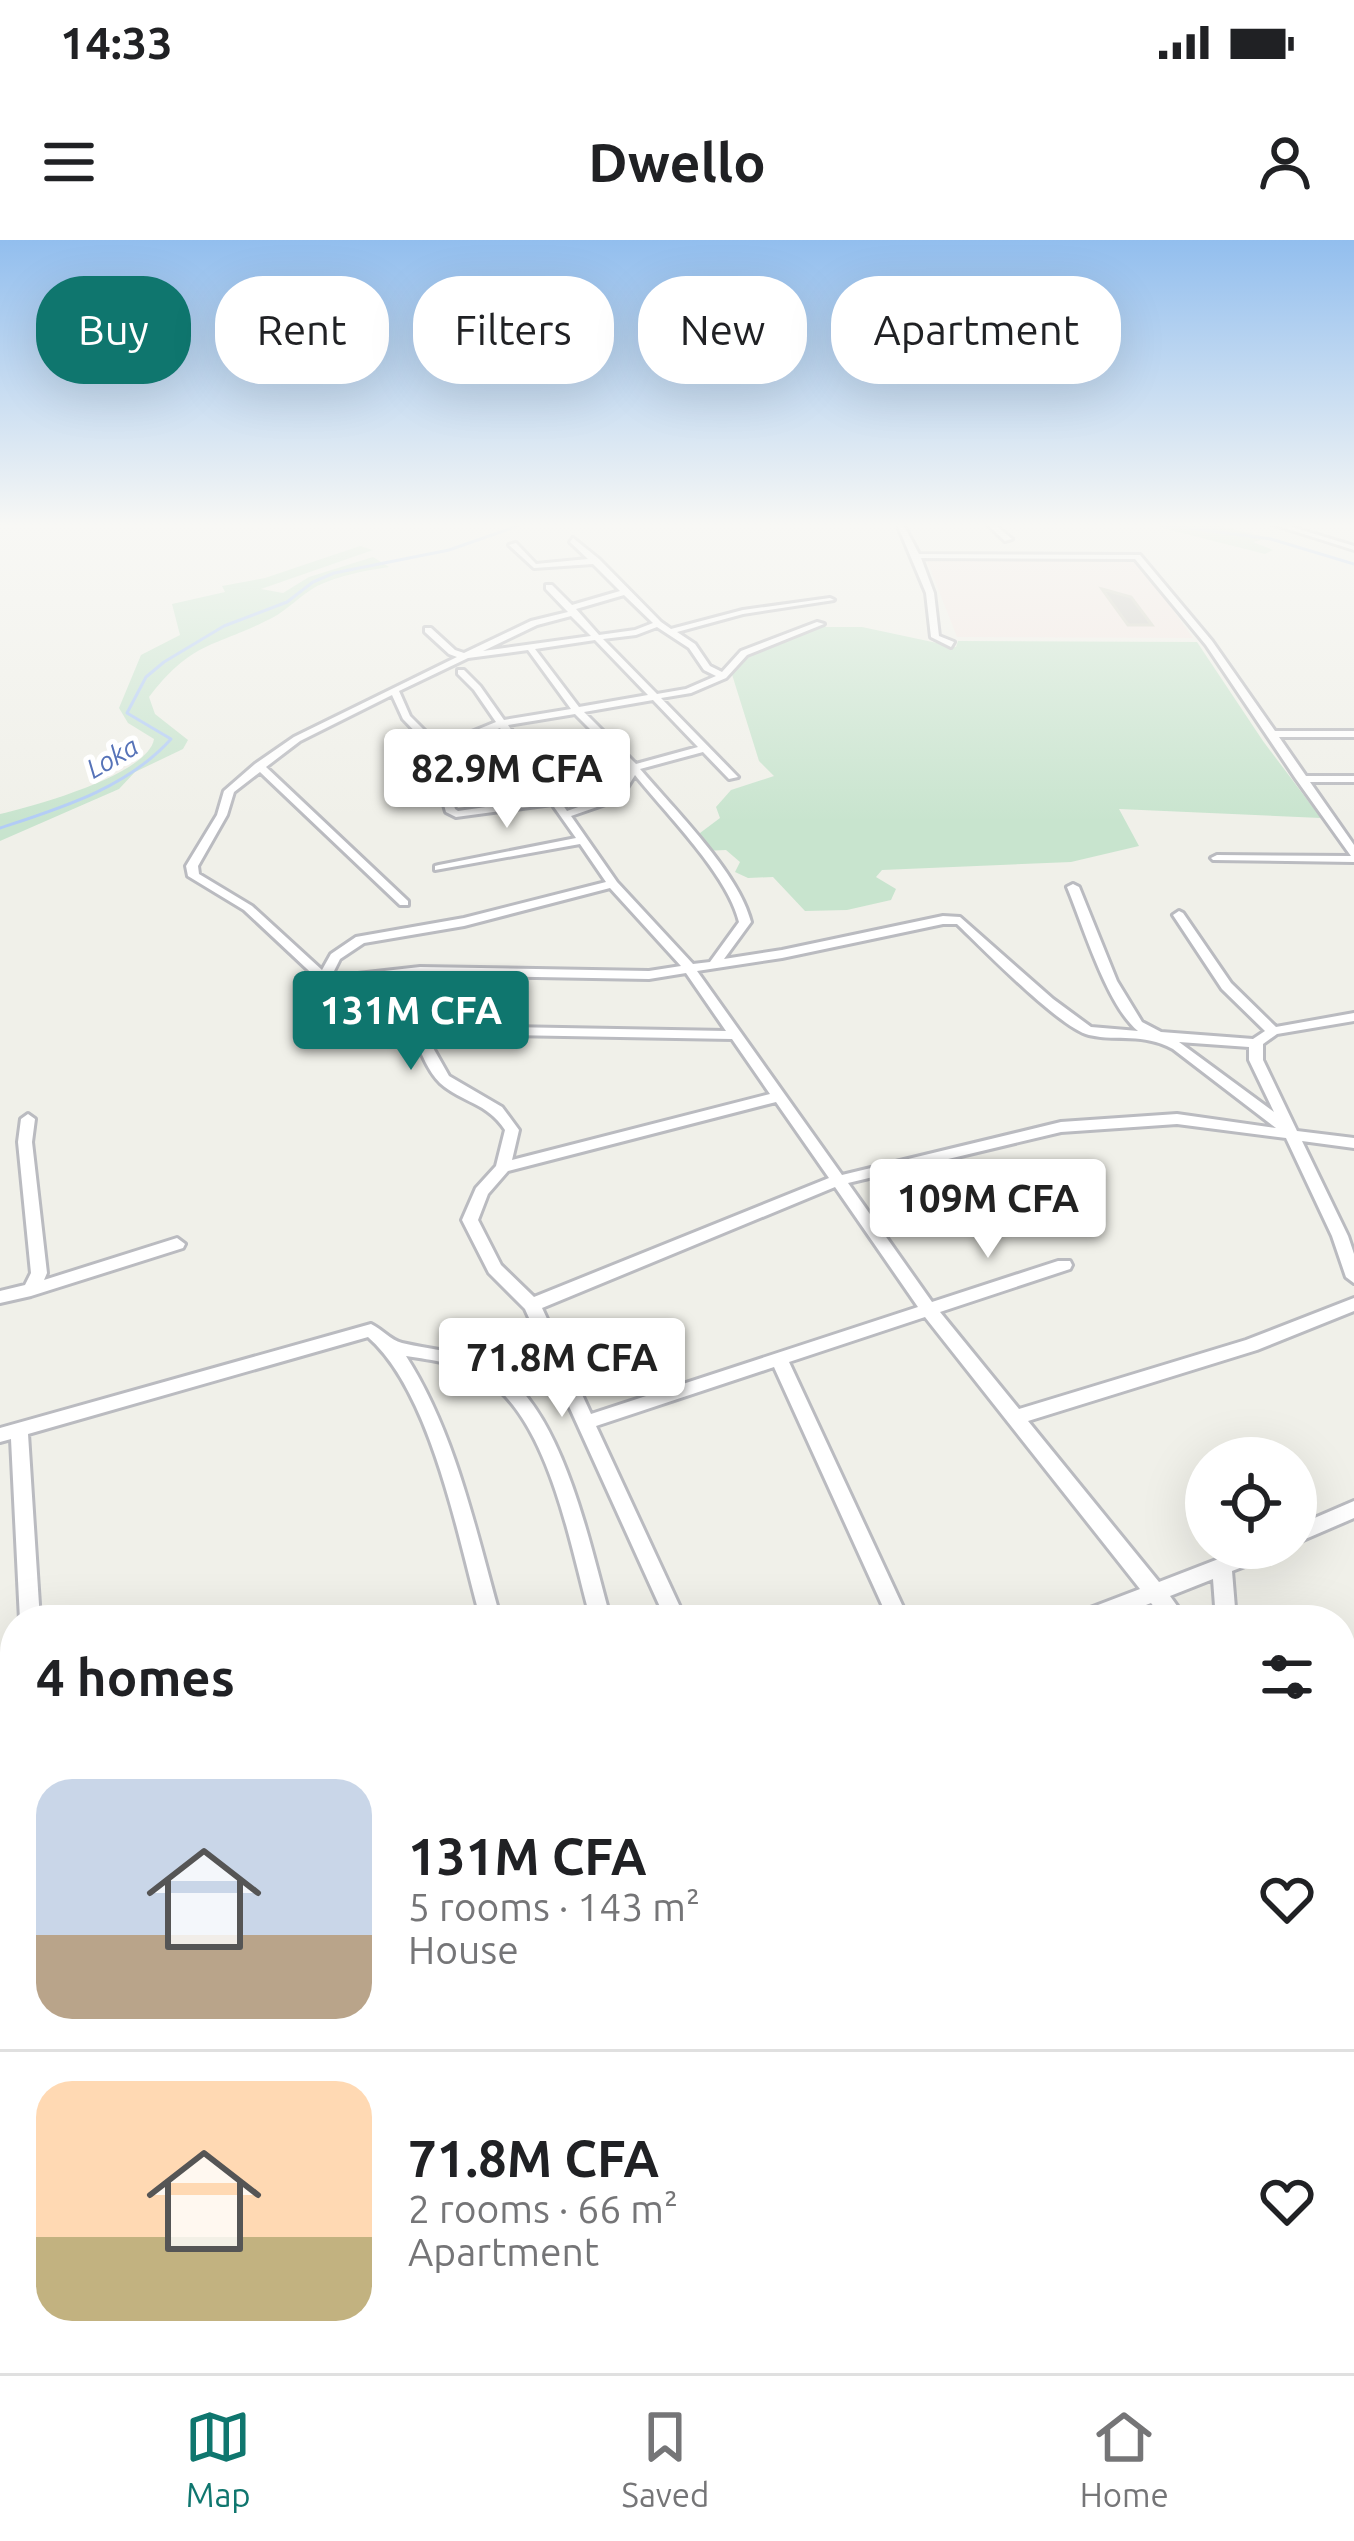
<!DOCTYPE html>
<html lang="en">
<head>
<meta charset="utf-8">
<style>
	body { margin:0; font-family:Ubuntu,sans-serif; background:#f6f6f6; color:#202124; height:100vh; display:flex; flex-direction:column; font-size:45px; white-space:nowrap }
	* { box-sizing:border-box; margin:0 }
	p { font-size:39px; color:#757577 }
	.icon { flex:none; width:66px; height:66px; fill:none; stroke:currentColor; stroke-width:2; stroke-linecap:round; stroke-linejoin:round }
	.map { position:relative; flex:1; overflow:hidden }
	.details { position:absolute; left:0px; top:1365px; width:1356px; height:768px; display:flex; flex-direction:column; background:#fff; border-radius:48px 48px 0 0; box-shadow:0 12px 48px #0002 }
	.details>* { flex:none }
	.guide { position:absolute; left:36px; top:36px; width:1284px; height:108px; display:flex; gap:24px }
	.fabs { position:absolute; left:1185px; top:1197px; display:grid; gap:24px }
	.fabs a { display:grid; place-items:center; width:132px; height:132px; border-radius:50%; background:#fff; box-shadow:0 12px 48px #0002; font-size:60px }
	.price { position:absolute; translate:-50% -102px; padding:0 27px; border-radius:12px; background:#fff; color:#222; font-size:39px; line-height:78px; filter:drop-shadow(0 3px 6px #0008) }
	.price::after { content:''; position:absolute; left:50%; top:72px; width:36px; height:27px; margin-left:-18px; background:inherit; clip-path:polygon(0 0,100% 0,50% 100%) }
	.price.on { background:#0f766e; color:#fff }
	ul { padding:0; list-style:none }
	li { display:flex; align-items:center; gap:36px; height:300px; padding:0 36px }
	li+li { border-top:3px solid #e0e0e0 }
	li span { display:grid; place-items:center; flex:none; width:336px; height:240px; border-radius:36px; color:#555 }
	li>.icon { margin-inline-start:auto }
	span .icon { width:144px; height:144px; fill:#fffc; stroke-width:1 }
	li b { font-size:51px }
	h2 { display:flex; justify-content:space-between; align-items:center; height:144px; padding:0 36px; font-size:51px }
	.tag { padding:0 42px; border-radius:48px; background:#fff; box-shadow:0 12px 48px #0002; font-size:42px; line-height:108px }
	.tag.on { background:#0f766e; color:#fff }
	.status { display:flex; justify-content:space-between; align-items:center; height:84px; padding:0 60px; background:#fff; direction:ltr }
	.status svg { height:33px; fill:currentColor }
	header { display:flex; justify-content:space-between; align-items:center; height:156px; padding:0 36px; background:#fff; font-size:54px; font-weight:600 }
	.tab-bar { display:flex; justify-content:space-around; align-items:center; height:168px; border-top:3px solid #e0e0e0; background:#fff; font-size:33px; color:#757577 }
	.tab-bar a { display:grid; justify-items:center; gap:6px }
	.tab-bar .on { color:#0f766e }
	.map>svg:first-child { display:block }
</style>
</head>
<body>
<div class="status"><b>14:33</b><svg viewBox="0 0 49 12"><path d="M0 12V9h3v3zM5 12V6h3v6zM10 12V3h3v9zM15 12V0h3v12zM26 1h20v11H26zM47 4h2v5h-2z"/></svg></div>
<header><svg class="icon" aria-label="menu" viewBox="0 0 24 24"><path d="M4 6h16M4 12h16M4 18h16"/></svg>Dwello<svg class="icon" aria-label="person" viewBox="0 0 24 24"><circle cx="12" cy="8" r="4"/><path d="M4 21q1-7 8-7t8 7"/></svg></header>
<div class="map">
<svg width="1354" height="2133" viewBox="0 0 1354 2133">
	<rect width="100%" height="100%" fill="#f0f0e9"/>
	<!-- medical -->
	<path fill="#f4e7e3" d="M926,318H1136L1193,398L957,397Z"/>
	<!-- green -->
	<path fill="#c8e4ce" d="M1167,284H1213L1268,298L1253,302L1273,310L1265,314L1158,287Z
		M360,306L373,310L261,349L283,353L309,337L373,317L389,327C364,331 340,335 317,346C299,356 289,369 272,378C213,408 193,400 149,457L155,474L188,500L183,509L135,532L119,549L0,601V574C35,566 149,534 154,499L128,483L119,468L141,415L180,395L172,364L225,352L222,346L265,338Z
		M820,387H862L956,407L958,401L1197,402L1263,501L1321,578L1119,569L1139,606L1071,622L882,630L876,637L896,649L891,660L847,670L805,671L773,637L748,638L735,632L740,622L726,610L703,611L696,596L720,578L716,567L731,550L774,536L759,521L730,428L754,412Z"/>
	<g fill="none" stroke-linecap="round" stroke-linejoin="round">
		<!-- stream -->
		<path stroke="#b2ccf6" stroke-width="3" d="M1158,284L1271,299L1354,324
			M0,588C61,568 127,548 171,499L127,473L146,437L164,422L224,386L287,362L313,342L334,333L449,310L523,284"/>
	</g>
	<!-- building -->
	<path fill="#cccac5" stroke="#d4d3c7" stroke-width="3" d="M1102,349L1131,357L1152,385H1128Z"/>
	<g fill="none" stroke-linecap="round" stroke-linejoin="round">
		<!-- minor casing -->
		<g stroke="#babbc0" stroke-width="6">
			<path id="minor" d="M897,284H903L919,314L1140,315L1212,401L1275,491H1354V497H1279L1306,536H1354V542H1310L1354,605V622L1213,620L1211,618L1217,615L1351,616L1296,539L1206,405L1135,319L921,318L934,353L939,396L954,402L951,407L931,397L926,353Z
				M987,284H994L1012,299L1005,301Z
				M1272,284H1282L1354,306V310Z
				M573,298L599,319L661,382L671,389L743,370L830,358L834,360L743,374L677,392L695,404L710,426L722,432L741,411L817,382L824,384L747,415L726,438L691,453L661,458L738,537L729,539L703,512L640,529C674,569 739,633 751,682L724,719L782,710L943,676L960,677L1053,759L1091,787L1138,791C1107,766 1083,685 1067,647L1073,644L1079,647L1117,741L1142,782L1161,792L1253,799L1265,791L1222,749L1173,675L1179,671L1183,673L1231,743L1276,787L1354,773V781L1277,794L1263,804V820L1297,891L1354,898V908L1302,901L1348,996L1354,1014V1043L1346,1037L1332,996L1286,898L1177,884L1061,892L848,943L932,1062L1058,1021H1070L1072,1025L1070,1029L940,1072L1019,1169L1246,1100L1354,1058V1071L1257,1110L1028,1181L1159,1342L1247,1308H1279L1276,1314L1232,1331L1236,1380H1216L1213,1339L1170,1356L1187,1380H1165L1151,1363L1108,1380H1074L1077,1373L1140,1349L925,1077L789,1122L909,1380H889L774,1127L596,1186L686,1380H666L525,1069L489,1033L462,980L476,948L496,926L505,890C487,862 462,863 440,843C428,831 422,814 415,799L369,787L244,670L188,636L186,626L217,575L224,551L255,524L294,497L457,417L449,414L425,392V388H431L455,410L464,413L531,381L568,372L546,349V345H552L572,365L620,351L593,324L534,328L509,305L516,303L536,324L588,319L570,302ZM624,355L653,383L635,390L599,395L576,369ZM571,376L591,396L483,411L537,385ZM657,387L689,408L704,430L716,436L686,449L657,454L603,399L636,395ZM595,400L648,455L579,467L535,409ZM528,410L571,469L504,480L480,446L464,430H458V434L474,450L496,482L445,503L438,509L435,501L410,476L399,451L468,418ZM392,455L403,479L427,504L446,572L456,577L552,564L576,598L439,625L435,626V630L580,604L606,642L464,678L356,697L331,714L322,730L252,666L199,634L198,626L227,575L234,552L260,532L400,665H408V661L266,527L300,501ZM653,460L698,507L636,524L584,472ZM575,474L629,528L612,555L567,571L508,485ZM500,488L548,558L458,571L455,569L441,517L451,507ZM635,535C666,574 728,635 739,682L710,722L693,724L617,642L571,576L620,559ZM610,648L681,726L649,731L420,727L331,737L340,719L364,703L464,686ZM943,684H957C982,708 1060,788 1089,795C1120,802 1141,792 1173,809L1276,888L1177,874L1061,882L842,935L697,731L782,718ZM686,733L726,791L501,787L420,792L379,781L338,744L420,735L649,739ZM501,795L732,799L770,854L512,920L519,890L502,867L449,836L428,799ZM1179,802L1249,807V820L1274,872ZM776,862L829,938L534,1057L501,1025L478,980L488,954L508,931ZM835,947L918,1067L591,1174L542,1068Z
				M28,874L35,879L32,902L47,1033L44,1040L177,998L185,1004L183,1008L31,1056L0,1063V1051L25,1045L31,1033L18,902L21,879Z
				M371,1084C382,1089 390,1100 402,1103C432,1110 463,1111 491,1126C563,1163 590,1308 611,1380H591C571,1310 550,1180 485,1139C462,1124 433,1120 406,1116C456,1194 476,1292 501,1380H481C458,1299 432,1153 368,1097L28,1194L40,1380H20L11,1199L0,1202V1188Z
				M1354,1261V1278L1296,1303V1286Z
				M15,1517V1539L0,1545V1523Z
				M1354,1539V1562L1341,1567V1544Z
				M1341,1637C1354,1645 1354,1661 1354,1678C1336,1671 1341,1654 1341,1637Z
				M15,1832C15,1851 20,1870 0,1878C0,1859 0,1840 15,1832Z
				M243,2118H273L276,2133H246Z
				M718,2118H748L752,2133H722Z
				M850,2118H880L884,2128L893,2118H934L929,2128L922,2133H856Z
				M952,2118H982L988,2133H958Z
				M1298,2118H1328L1327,2133H1297Z"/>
		</g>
		<!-- minor -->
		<use href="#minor" fill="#fff" fill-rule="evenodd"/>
	</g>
	<!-- sky -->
	<linearGradient id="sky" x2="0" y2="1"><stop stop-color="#92beee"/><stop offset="0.49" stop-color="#f8f8f5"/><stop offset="1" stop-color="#f8f8f5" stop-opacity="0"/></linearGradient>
	<rect width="1354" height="582" fill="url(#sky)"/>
	<g text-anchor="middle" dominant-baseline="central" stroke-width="10" stroke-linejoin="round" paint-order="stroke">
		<!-- far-water labels -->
		<g font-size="27" font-style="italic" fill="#5673b8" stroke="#fff">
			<text transform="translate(112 517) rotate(-30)">Loka</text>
		</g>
	</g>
</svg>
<div class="fabs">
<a><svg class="icon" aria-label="locate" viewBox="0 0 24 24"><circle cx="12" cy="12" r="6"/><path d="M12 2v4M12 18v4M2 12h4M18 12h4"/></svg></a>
</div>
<b class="price" style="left:507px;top:591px">82.9M CFA</b>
<b class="price on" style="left:411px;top:833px">131M CFA</b>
<b class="price" style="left:988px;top:1021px">109M CFA</b>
<b class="price" style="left:562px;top:1180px">71.8M CFA</b>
<div class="guide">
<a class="tag on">Buy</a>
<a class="tag">Rent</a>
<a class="tag">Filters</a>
<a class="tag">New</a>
<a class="tag">Apartment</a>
</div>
<section class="details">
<h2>4 homes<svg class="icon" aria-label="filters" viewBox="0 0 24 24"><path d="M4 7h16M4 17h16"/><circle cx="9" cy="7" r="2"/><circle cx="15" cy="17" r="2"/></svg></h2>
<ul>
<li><span style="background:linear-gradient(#c9d6e8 65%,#b9a48a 0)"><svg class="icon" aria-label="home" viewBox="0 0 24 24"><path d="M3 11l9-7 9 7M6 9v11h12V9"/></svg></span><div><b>131M CFA</b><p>5 rooms · 143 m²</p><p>House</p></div><svg class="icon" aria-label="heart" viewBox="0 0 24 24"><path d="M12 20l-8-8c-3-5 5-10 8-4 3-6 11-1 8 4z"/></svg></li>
<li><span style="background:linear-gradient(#ffd9b3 65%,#c2b280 0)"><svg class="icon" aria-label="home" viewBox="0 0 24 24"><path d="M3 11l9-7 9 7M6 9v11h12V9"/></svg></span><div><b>71.8M CFA</b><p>2 rooms · 66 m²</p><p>Apartment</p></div><svg class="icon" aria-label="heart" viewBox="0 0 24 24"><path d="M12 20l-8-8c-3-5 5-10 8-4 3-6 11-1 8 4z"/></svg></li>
</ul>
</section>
</div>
<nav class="tab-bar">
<a class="on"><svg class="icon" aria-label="map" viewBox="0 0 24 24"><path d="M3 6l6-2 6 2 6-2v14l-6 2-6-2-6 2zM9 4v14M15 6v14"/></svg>Map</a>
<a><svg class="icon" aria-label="saved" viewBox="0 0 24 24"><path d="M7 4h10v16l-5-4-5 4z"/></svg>Saved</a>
<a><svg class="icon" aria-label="home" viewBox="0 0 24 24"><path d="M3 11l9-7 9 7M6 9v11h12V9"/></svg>Home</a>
</nav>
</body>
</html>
